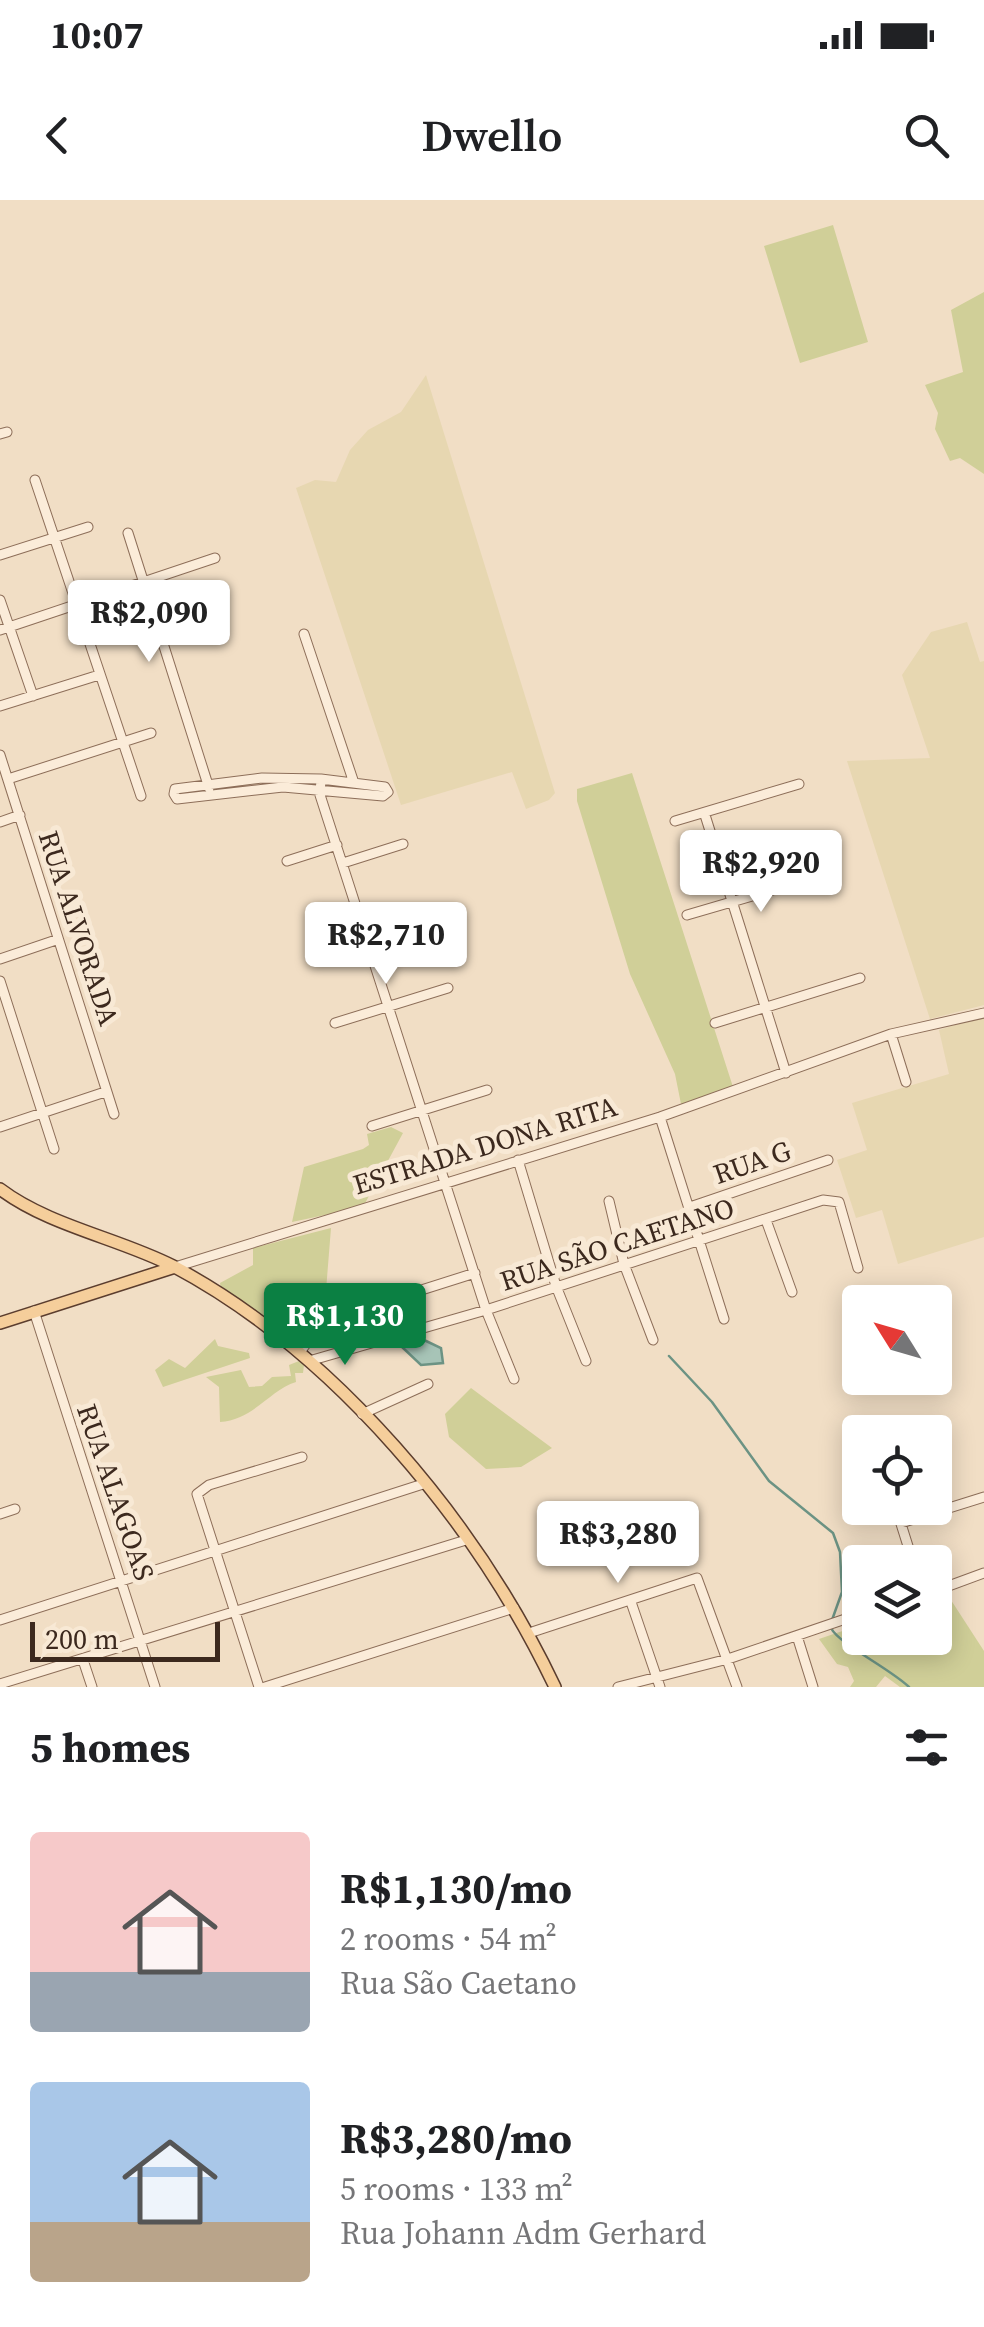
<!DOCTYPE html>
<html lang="en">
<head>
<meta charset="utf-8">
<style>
	body { margin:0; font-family:"Source Serif 4",serif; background:#f6f6f6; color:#202124; height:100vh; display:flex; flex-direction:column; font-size:38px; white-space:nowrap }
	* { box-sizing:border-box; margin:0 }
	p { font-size:32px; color:#757577 }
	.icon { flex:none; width:55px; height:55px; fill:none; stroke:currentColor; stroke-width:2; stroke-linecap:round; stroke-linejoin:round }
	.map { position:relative; height:1487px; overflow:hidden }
	.details { display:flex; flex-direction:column; background:#fff; flex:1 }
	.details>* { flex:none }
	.needle { width:65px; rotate:307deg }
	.buttons { position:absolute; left:842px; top:1085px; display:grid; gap:20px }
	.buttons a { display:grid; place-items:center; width:110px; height:110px; border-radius:10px; background:#fff; box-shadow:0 5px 25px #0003; font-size:50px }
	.scale { position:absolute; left:30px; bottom:25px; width:190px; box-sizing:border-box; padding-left:10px; border:5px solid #3c291e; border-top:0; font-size:28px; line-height:35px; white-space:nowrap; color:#3c291e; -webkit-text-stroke:8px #f8e9d5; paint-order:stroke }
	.price { position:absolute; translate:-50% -85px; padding:0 22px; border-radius:10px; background:#fff; color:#222; font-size:32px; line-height:65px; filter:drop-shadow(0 2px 5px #0008) }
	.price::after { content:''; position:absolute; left:50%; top:60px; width:30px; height:22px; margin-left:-15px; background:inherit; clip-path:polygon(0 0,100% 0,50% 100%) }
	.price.active { background:#0b8043; color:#fff }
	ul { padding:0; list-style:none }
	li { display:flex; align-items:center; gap:30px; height:250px; padding:0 30px }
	li span { display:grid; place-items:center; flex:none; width:280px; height:200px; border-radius:10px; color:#555 }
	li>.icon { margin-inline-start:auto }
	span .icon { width:120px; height:120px; fill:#fffc; stroke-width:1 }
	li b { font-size:42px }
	h2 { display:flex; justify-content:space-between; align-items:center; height:120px; padding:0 30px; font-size:42px }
	.status { display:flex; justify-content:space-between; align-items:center; height:70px; padding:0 50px; background:#fff; direction:ltr }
	.status svg { height:28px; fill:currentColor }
	header { display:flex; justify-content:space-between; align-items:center; height:130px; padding:0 30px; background:#fff; font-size:45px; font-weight:600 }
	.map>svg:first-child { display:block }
</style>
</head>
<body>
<div class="status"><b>10:07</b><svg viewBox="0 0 49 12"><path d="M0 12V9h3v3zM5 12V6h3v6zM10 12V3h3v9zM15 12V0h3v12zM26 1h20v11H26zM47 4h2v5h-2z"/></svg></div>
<header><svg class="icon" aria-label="back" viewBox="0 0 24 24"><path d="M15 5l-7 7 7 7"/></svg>Dwello<svg class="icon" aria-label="search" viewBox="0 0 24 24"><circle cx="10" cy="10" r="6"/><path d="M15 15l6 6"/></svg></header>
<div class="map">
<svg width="984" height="1487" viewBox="0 0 984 1487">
	<rect width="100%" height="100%" fill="#f1dec5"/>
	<!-- farmland -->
	<path fill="#e7d7b1" d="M426,175L555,593L549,600L526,609L512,572L401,605L296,288L315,280L336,282L350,250L368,230L401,212Z
		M967,422L980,462L984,461V805L930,819L847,561L930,558L902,475L931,432Z
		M984,816V1037L898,1064L882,1010L856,1018L837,960L867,950L852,903L949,874L939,830Z"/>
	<!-- green -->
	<path fill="#d0cf98" d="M833,25L868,142L800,163L764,46Z
		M984,92V274L960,258L950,261L935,229L938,213L925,185L963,172L951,110Z
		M632,573L733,887L681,904L675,874L630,774L577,601V589Z
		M391,927L403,933L363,1007L292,1022L304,967L363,949L369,945L367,934Z
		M331,1028L325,1103L319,1108L315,1125L304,1122L305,1105L277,1125L221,1089L220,1083L253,1065V1048Z
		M215,1139L218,1146L249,1153L250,1158L163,1187L155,1170L169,1159L185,1168Z
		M299,1161L304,1165L303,1173H295L296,1182C270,1190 253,1220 220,1222L219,1187L206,1177L241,1170L249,1187L262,1186L272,1177L291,1176L289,1165Z
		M471,1188L552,1248L521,1267L486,1269L449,1237L445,1214Z
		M949,1397L984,1451V1487H900L885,1476L876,1487H850L854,1481L848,1467L837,1464L819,1439L860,1425V1438H935V1402Z"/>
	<!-- water -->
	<path fill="#a7c4b7" stroke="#6c9384" stroke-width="2.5" d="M424,1140L441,1148L443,1163L421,1165L402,1147Z"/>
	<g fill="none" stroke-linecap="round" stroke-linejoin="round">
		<!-- stream -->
		<path stroke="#6c9384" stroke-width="2.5" d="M669,1156L712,1202L769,1281L833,1333L840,1352L842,1392L832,1420
			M831,1428C839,1444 889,1468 909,1487"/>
		<!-- minor casing -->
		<g stroke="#8d6e59" stroke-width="11">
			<path id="minor" d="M0,234L7,232
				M35,280L141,596
				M128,333L209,588
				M0,355L88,327
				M0,400L33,496
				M0,430L215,358
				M304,434L354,583
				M0,506L99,475
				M0,555L114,914
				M262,578L321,579L385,587L388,592L383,596L283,587L177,599L174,594L175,589Z
				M8,579L151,533
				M321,579L320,595L486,1110L514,1179
				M705,615L786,873
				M675,621L799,584
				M0,622L20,615
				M287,661L337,645
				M343,663L403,644
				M687,715L824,675
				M366,734L429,713
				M0,759L56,740
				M0,781L54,949
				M335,823L448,788
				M715,823L860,778
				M891,834L906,882
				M660,917L724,1119
				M372,926L487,890
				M0,927L105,892
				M518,960L556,1086L586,1161
				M609,1001L624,1064L653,1140
				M690,1007L828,960
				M766,1020L792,1092
				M175,1067L660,917L891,834L984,813
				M34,1111L155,1487
				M300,1152L320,1125L330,1119L475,1073
				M309,1161L486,1110L823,1000L839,1002L858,1068
				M362,1214L428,1184
				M896,1308L913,1362
				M0,1314L15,1309
				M901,1323L984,1297
				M935,1391L984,1373
				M631,1402L660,1487
				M0,1420L423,1284
				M529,1433L697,1378L737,1487
				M797,1436L813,1487
				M83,1460L92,1487
				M0,1484L466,1340
				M259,1487L197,1294L209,1285L302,1257
				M265,1487L514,1408
				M618,1487L728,1459L860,1414"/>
		</g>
		<!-- major casing -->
		<g stroke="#5b3d2e" stroke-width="14">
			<path id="major" d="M0,989C49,1026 118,1038 173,1066C335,1152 477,1323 555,1487
				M0,1123L175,1067"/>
		</g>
		<!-- minor -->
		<use href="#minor" stroke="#fbecd9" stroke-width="9"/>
		<!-- major -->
		<use href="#major" stroke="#f5ce9b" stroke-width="11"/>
	</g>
	<g text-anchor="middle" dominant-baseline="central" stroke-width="10" stroke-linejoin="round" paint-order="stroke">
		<!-- street labels -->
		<g font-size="28" fill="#3c291e" stroke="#f8e9d5">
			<text transform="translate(79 728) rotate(72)">RUA ALVORADA</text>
			<text transform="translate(485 945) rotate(-17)">ESTRADA DONA RITA</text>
			<text transform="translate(752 962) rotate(-19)">RUA G</text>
			<text transform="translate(617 1044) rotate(-18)">RUA SÃO CAETANO</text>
			<text transform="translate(116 1292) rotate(71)">RUA ALAGOAS</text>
		</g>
	</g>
</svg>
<div class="buttons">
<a><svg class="needle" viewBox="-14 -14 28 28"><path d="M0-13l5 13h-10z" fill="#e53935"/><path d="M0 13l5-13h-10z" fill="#757577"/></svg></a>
<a><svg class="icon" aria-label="locate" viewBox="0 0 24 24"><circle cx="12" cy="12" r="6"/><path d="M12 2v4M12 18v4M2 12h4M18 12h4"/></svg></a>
<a><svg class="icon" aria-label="layers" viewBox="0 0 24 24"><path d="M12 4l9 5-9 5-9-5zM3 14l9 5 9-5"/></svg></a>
</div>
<div class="scale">200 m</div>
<b class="price" style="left:149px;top:465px">R$2,090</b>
<b class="price" style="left:761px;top:715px">R$2,920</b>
<b class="price" style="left:386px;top:787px">R$2,710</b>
<b class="price active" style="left:345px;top:1168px">R$1,130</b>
<b class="price" style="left:618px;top:1386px">R$3,280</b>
</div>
<section class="details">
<h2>5 homes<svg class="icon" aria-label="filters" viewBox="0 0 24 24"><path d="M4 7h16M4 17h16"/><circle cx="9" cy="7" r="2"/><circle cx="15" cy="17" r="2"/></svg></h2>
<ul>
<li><span style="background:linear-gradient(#f6c9c9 70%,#9aa5b1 0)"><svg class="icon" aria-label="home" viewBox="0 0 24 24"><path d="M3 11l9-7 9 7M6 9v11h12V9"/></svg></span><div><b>R$1,130/mo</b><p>2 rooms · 54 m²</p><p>Rua São Caetano</p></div></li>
<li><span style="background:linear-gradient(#a9c7e8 70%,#b9a48a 0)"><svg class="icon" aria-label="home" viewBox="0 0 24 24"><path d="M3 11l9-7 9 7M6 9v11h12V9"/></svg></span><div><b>R$3,280/mo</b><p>5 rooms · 133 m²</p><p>Rua Johann Adm Gerhard</p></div></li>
</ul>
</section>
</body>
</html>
